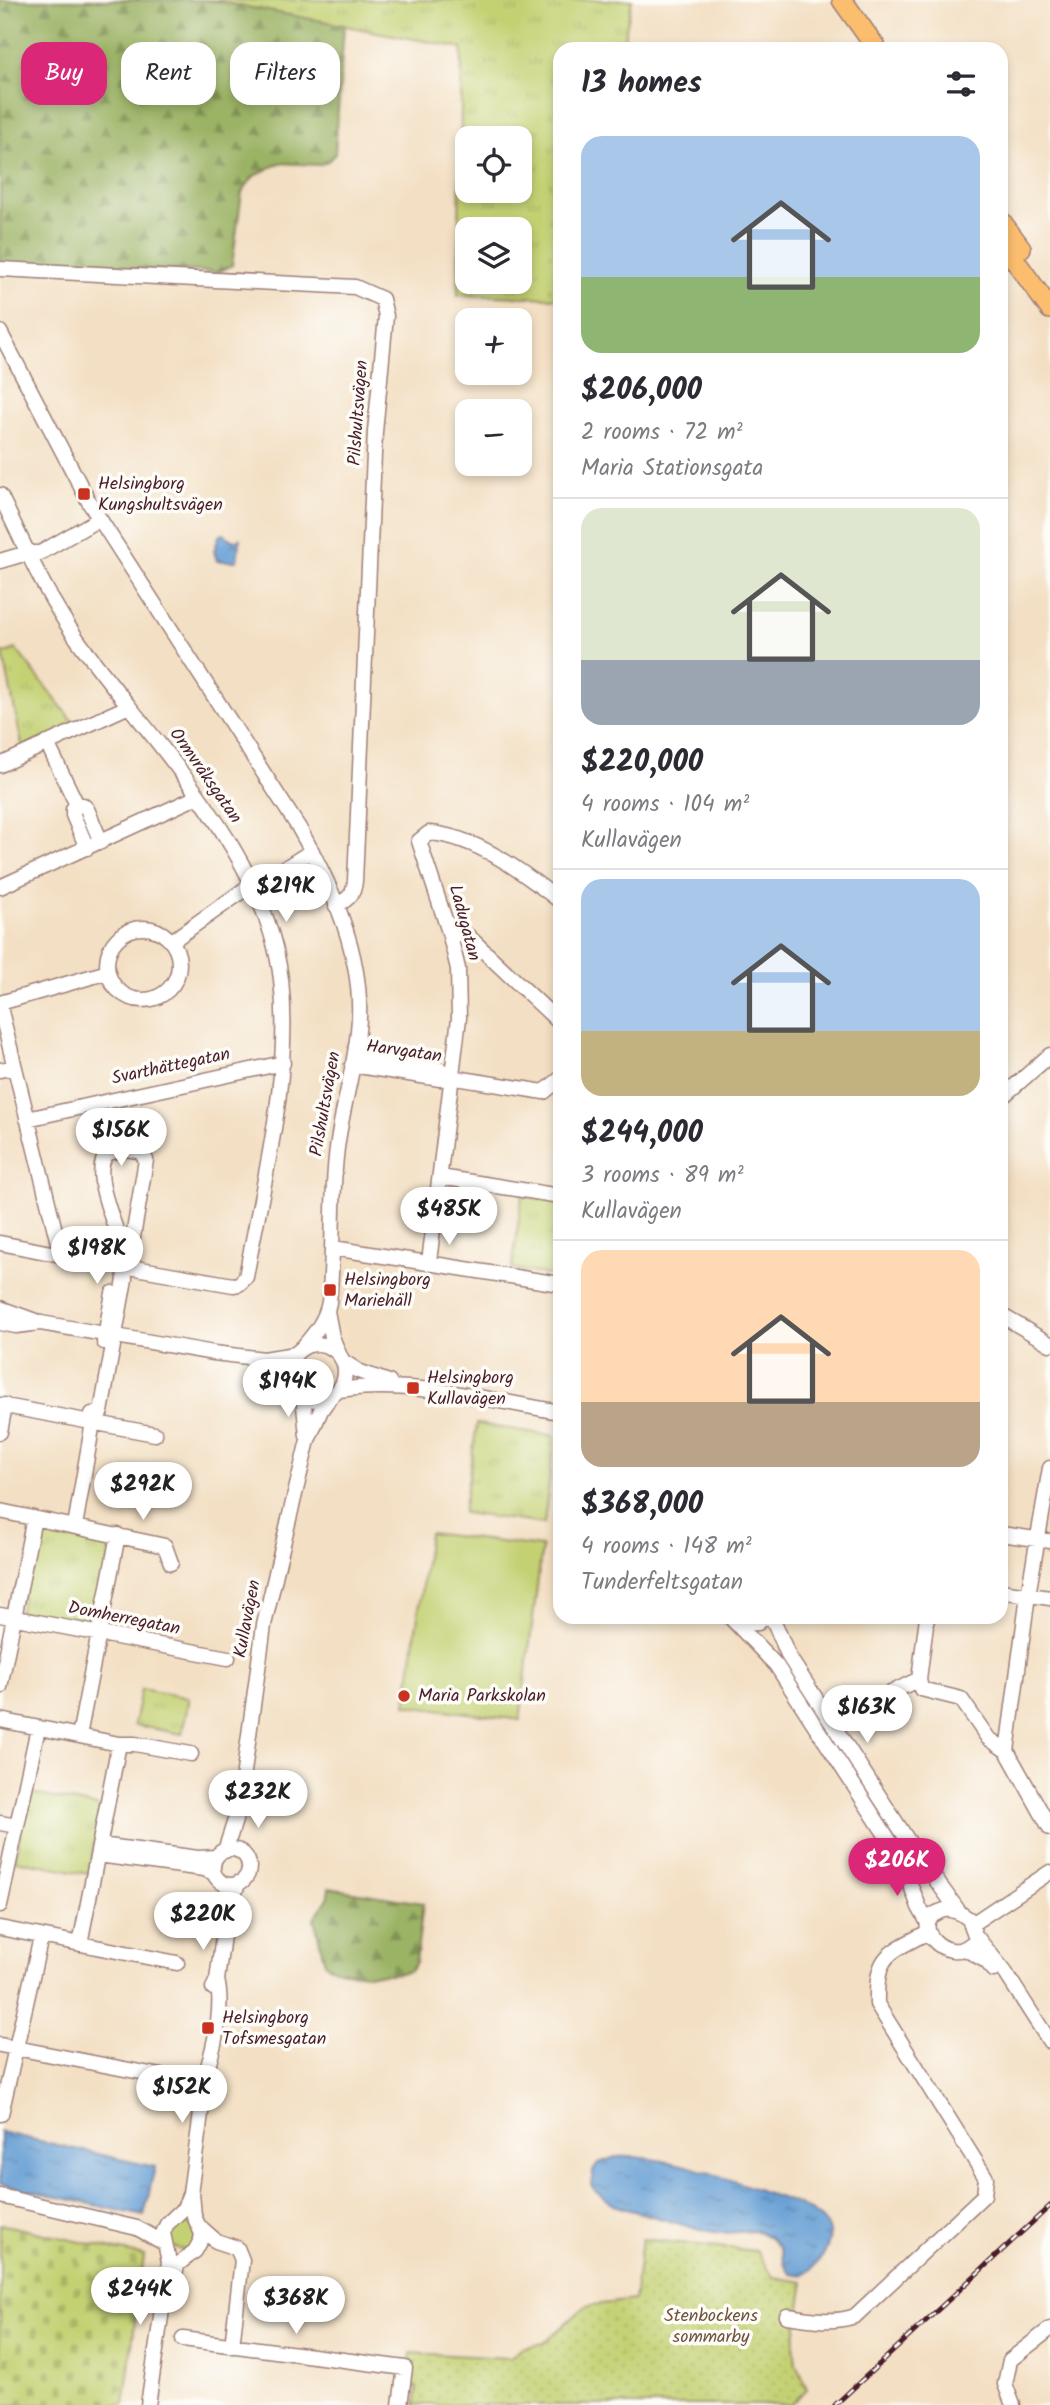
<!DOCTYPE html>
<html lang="en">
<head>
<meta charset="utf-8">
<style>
	body { margin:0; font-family:Kalam,sans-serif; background:#f2f2f3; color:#2b2b33; height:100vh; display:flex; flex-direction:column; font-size:26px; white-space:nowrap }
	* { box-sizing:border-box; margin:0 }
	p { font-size:23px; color:#7c7c81 }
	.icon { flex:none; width:38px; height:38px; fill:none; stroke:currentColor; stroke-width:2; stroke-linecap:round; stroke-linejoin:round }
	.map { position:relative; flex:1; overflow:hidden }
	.side { position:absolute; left:553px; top:42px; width:455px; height:1582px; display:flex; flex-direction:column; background:#fff; border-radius:21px; box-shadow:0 4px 10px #0003 }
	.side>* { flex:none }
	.top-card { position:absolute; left:21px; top:42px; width:427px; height:63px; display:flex; gap:14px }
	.buttons { position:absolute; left:455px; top:126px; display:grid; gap:14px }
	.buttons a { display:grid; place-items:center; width:77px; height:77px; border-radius:14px; background:#fff; box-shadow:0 4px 10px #0003; font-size:35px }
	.price { position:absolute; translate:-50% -60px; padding:0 16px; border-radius:24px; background:#fff; color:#222; font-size:23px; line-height:46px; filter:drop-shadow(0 2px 4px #0008) }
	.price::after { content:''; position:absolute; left:50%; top:42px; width:21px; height:16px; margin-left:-10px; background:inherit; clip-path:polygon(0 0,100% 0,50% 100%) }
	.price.selected { background:#db2777; color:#fff }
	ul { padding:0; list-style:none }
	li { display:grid; align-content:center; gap:14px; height:371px; padding:0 28px }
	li+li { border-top:2px solid #e1e1e2 }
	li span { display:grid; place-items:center; height:217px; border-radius:21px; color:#555 }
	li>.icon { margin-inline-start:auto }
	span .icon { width:126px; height:126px; fill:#fffc; stroke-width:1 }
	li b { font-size:30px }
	h2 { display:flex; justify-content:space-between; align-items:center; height:84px; padding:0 28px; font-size:30px }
	.chip { padding:0 24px; border-radius:21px; background:#fff; box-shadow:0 4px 10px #0003; font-size:24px; line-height:63px }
	.chip.selected { background:#db2777; color:#fff }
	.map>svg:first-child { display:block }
</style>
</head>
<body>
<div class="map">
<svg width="1050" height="2405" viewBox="0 0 1050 2405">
	<defs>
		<pattern id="grass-tufts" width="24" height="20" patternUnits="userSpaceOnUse" patternTransform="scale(1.75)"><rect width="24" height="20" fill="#c4d173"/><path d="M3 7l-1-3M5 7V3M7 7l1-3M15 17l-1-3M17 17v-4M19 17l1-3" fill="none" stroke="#aab364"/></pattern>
		<pattern id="forest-firs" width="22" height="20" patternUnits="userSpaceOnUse" patternTransform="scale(1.75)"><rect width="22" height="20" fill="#9bb365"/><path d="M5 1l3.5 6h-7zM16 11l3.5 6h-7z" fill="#809153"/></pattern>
		<pattern id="cemetery-stones" width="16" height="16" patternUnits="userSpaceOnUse" patternTransform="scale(1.75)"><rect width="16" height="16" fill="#c4d173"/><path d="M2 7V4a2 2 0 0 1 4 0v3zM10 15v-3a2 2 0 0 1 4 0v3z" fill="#aab364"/></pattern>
		<pattern id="garden-dots" width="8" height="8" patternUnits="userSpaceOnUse" patternTransform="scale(1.75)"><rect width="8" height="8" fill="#c4d173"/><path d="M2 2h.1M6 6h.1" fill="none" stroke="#aab364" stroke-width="1.8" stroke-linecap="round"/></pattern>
		<pattern id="water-ripples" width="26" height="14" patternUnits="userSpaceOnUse" patternTransform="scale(1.75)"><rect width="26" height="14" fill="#659ed4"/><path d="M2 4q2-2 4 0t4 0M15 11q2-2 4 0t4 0" fill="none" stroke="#5580ac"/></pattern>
	</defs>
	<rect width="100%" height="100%" fill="#fdfcf7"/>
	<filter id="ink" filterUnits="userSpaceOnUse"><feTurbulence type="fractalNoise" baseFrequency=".0143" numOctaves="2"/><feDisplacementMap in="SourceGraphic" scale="14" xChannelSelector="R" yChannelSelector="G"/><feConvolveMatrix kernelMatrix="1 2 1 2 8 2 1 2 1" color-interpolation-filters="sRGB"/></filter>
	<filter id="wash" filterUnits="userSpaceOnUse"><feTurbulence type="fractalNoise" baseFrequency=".00686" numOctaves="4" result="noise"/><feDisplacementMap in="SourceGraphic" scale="28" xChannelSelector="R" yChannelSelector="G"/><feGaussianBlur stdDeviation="1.57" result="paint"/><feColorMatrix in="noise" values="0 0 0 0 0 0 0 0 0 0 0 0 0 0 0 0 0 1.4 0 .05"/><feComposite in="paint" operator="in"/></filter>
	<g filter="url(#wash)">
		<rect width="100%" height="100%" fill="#f3dfc3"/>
		<!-- grass -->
		<path fill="url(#grass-tufts)" stroke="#87784f" stroke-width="2" fill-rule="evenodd" d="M208,0H632L622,49H560V298L458,295L462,48ZM467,138H520V191H467ZM467,229H520V282H467Z
			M16,649L77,727L23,749L3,654Z
			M522,1196L560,1202V1277L512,1269Z
			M477,1424L555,1436L544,1524L463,1513Z
			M37,1523L113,1539L94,1629L19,1613Z
			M141,1689L189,1698L182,1734L134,1725Z
			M28,1793L101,1807L89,1874L15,1860Z
			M168 2236a14 14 0 1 1 28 0a14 14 0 1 1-28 0Z"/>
		<!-- forest -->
		<path fill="url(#forest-firs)" stroke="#726948" stroke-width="2" d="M0,0H208L344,25L335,154L328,161L319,165L279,163L254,176L242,192L232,265L219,272L0,263Z
			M329,1888L423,1903L416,1962L410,1971C390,1976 343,1976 325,1964L314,1918L327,1900Z"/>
		<!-- cemetery -->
		<path fill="url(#cemetery-stones)" stroke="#87784f" stroke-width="2" d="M0,2224L144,2256L124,2405H0Z"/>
		<!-- garden -->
		<path fill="url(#garden-dots)" stroke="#87784f" stroke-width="2" d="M642,2239L756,2251L773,2277L804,2282L794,2344L796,2364L807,2389L791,2405H415L417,2387L408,2386L411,2353L510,2358L521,2348L544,2343L586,2306L634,2300Z"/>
		<!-- pitch -->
		<path fill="#c4d173" stroke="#87784f" stroke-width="2" d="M429,1533L542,1547L520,1720L406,1705Z"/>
		<!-- water -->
		<path fill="url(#water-ripples)" stroke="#585e80" stroke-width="2" d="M224,534L233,541L240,539L237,561H217L214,551L219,536Z
			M0,2132L155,2167L144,2216L0,2184Z
			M615,2157C667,2155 718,2175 767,2193C784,2199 806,2206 820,2218C842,2237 821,2262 804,2275L790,2273L784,2264L780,2249L770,2237L758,2231L721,2233L701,2230L616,2206L596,2192L592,2185L593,2171L599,2163Z"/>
	</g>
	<g filter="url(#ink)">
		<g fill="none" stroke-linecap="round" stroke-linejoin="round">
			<!-- minor casing -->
			<g stroke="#9e7f77" stroke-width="17">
				<path id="minor" d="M0,269L355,287L382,299L386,316L375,432L355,881C354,895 348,899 336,906
					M0,332L90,504L299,828C333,888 366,960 358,1031C354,1073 340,1114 336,1157C331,1205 334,1254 329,1302C326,1320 315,1333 303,1347
					M0,495C24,544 45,594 77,639C150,741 265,849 281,979C292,1078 263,1181 246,1277L239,1284L233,1285L61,1255L0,1007
					M0,561L27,553H40L99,519
					M47,743L77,805
					M0,765L127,707
					M87,848L73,815V809L77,805H83L87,809L101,842
					M0,887L199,796
					M107 964a36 36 0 1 1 72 0a36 36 0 1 1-72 0Z
					M449,932L468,936L560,1023
					M172,941L251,885L263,882L312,851
					M0,1003L108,972
					M355,1054L441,1070
					M352,1065L440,1079L450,1077L544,1092L560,1079
					M0,1070L14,1067
					M1001,1098L1050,1055
					M27,1119L283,1063
					M440,1177L560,1196
					M0,1243L61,1255
					M333,1248L560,1284
					M429,1262L459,1018L458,969L449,932L419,841L429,833C476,836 524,873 560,901
					M0,1308L41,1323L214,1353L264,1359L295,1354
					M327,1311L332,1337L339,1354
					M1001,1315L1050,1344
					M0,1323L16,1326L40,1323
					M104,1342L113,1293
					M289 1372a28 28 0 1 1 56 0a28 28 0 1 1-56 0Z
					M255,1362L291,1381
					M344,1362L358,1371L389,1382
					M339,1390C409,1379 490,1400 560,1412
					M303,1396L307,1436
					M0,1405L155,1434
					M93,1422L101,1412L125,1279C124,1272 125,1264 124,1257C121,1233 87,1173 108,1153L126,1149L141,1152L146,1160L133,1237L125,1258
					M0,1432L5,1405
					M1050,1468L1028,1595L1007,1751L1050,1828
					M0,1511L165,1546L171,1563
					M75,1526L93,1422L92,1414
					M1001,1534L1050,1541
					M1001,1591L1050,1598
					M0,1615L228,1658
					M730,1617L776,1665L900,1857L919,1907L928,1923
					M772,1617L789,1657L916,1853L960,1913L969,1919L975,1935L1005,1972L1050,2042
					M927,1617L919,1679L921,1689L961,1699L988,1738L1007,1751
					M740,1624L758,1623L765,1617
					M0,1687L34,1518
					M840,1718L919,1679
					M0,1720L119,1744H135L191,1754
					M79,1736L118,1535
					M0,1823L17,1826
					M100,1845L198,1858L216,1857
					M213 1867a18 18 0 1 1 36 0a18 18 0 1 1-36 0Z
					M225,1851L239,1808L264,1625L276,1573L308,1440L321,1410L331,1396
					M98,1855L204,1869L214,1873
					M0,1905L38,1728
					M960,1913C952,1910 947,1908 939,1912C908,1924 947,1966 971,1944
					M972,1924L1050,1872
					M0,1928L177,1963
					M80,1944L119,1744
					M965,1949L986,1961L994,1970
					M213,1988L217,1980L224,1928L238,1883
					M0,2045L161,2076
					M1,2114L41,1937
					M0,2196L137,2228L164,2243
					M200,2227L216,2241L237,2248L242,2260L232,2346
					M172,2282L178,2264L195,2251L201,2240L202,2234L194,2216L192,2193
					M787,2316C811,2319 832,2324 855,2316L984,2195L986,2178L877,2004C876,1954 887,1954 928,1932
					M183,2339L405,2368L400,2405
					M148,2405L169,2262L163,2233L167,2224L184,2208L190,2193L207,2070C215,2043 224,2007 217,1980
					M1013,2405L1005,2384L1010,2360L1050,2329"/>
			</g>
			<!-- major casing -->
			<g stroke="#9e7f77" stroke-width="22">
				<path id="major" d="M842,0L877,49
					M1001,221L1021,248
					M1001,241L1050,309"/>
			</g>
			<!-- minor -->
			<use href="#minor" stroke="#fff" stroke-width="14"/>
			<!-- major -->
			<use href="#major" stroke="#fbbd6e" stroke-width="19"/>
			<!-- rail casing -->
			<g stroke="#4a1f2b" stroke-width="5">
				<path id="rail" d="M835,2405L1050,2206"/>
			</g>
			<!-- rail -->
			<use href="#rail" stroke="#fdfcf7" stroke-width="2.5" stroke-dasharray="8" stroke-linecap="butt"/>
		</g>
	</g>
	<!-- markers -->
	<g fill="#c8321e" stroke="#fdfcf7" stroke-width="2.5">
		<rect x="77" y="487" width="14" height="14" rx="3.5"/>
		<rect x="323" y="1283" width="14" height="14" rx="3.5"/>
		<rect x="406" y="1381" width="14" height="14" rx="3.5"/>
		<circle cx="404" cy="1696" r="7"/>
		<rect x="201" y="2021" width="14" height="14" rx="3.5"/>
	</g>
	<g text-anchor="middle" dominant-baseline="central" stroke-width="7" stroke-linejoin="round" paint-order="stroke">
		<!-- street labels -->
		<g font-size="18" fill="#4a1f2b" stroke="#fdfcf7">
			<text transform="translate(359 413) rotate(-86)">Pilshultsvägen</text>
			<text transform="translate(205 776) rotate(55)">Ormvråksgatan</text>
			<text transform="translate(464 923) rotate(75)">Ladugatan</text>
			<text transform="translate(404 1052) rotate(8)">Harvgatan</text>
			<text transform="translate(171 1067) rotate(-12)">Svarthättegatan</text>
			<text transform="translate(326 1104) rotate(-80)">Pilshultsvägen</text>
			<text transform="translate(124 1619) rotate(11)">Domherregatan</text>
			<text transform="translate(248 1619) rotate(-79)">Kullavägen</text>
		</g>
		<!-- poi labels -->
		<g font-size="18" fill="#4a1f2b" stroke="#fdfcf7" text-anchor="start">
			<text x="98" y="484">Helsingborg<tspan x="98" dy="21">Kungshultsvägen</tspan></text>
			<text x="344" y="1280">Helsingborg<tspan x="344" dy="21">Mariehäll</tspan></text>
			<text x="427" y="1378">Helsingborg<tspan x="427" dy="21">Kullavägen</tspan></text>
			<text x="418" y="1696">Maria Parkskolan</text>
			<text x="222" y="2018">Helsingborg<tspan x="222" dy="21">Tofsmesgatan</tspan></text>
		</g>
		<!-- park labels -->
		<g font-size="18" fill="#6f5441" stroke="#fdfcf7">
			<text x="711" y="2316">Stenbockens<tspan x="711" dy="21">sommarby</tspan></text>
		</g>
	</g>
</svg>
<div class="buttons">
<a><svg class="icon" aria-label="locate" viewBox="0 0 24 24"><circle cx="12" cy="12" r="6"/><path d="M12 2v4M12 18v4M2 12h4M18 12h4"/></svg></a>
<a><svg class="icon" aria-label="layers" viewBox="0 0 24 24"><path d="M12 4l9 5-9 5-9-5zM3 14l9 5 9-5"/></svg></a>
<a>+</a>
<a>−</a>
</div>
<b class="price" style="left:286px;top:924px">$219K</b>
<b class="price" style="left:121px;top:1168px">$156K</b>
<b class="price" style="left:449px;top:1247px">$485K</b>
<b class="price" style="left:97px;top:1286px">$198K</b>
<b class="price" style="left:288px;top:1419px">$194K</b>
<b class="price" style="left:143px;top:1522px">$292K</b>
<b class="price" style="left:867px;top:1745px">$163K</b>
<b class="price" style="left:258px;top:1830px">$232K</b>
<b class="price selected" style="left:897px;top:1898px">$206K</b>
<b class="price" style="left:203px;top:1952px">$220K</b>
<b class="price" style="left:182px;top:2125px">$152K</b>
<b class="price" style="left:140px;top:2327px">$244K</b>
<b class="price" style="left:296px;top:2336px">$368K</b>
<div class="top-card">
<a class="chip selected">Buy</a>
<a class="chip">Rent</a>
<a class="chip">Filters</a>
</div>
<section class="side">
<h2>13 homes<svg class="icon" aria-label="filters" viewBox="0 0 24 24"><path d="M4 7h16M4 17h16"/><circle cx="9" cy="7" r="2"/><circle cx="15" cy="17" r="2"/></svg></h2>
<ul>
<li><span style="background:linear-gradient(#a9c7e8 65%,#8fb573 0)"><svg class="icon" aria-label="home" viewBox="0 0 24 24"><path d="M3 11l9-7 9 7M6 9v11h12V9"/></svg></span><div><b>$206,000</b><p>2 rooms · 72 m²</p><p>Maria Stationsgata</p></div></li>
<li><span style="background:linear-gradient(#dfe7d0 70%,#9aa5b1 0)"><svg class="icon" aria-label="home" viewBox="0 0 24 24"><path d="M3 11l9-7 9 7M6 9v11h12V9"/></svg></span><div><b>$220,000</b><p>4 rooms · 104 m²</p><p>Kullavägen</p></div></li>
<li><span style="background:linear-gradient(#a9c7e8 70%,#c2b280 0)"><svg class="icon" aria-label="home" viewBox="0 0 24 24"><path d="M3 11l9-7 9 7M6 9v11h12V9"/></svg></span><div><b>$244,000</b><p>3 rooms · 89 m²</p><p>Kullavägen</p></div></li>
<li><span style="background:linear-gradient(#ffd9b3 70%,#b9a48a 0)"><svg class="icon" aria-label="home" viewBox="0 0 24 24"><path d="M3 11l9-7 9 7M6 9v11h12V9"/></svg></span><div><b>$368,000</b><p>4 rooms · 148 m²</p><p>Tunderfeltsgatan</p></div></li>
</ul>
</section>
</div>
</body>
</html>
